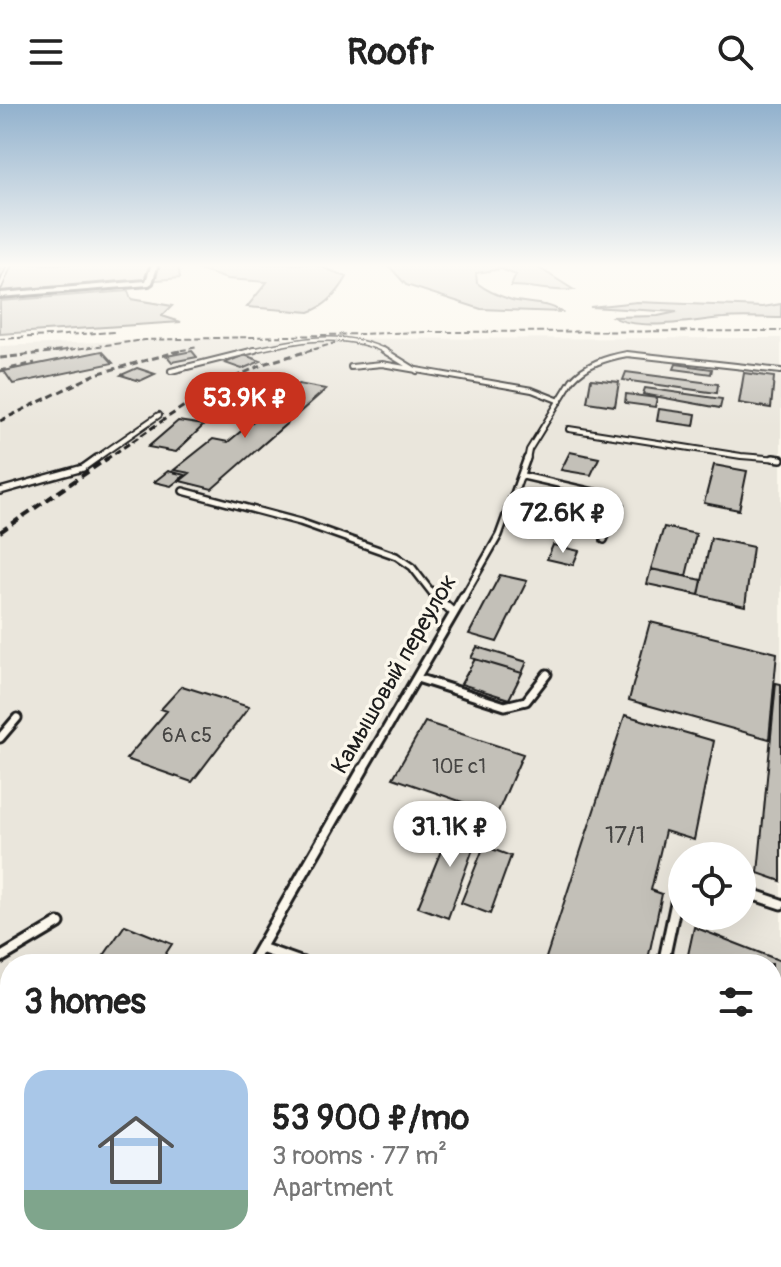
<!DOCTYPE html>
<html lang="en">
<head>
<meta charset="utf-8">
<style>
	body { margin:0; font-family:Pangolin,sans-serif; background:#f6f6f6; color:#222; height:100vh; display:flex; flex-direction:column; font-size:30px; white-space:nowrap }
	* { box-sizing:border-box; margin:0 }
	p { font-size:26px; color:#767676 }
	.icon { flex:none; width:44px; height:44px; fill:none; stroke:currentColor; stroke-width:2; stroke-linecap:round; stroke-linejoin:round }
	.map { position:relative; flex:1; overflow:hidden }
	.panel { position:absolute; left:0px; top:850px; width:782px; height:314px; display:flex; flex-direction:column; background:#fff; border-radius:32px 32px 0 0; box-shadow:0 8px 32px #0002 }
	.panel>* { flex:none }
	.controls { position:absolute; left:668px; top:738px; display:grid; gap:16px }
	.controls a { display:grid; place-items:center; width:88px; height:88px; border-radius:50%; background:#fff; box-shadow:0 8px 32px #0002; font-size:40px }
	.price { position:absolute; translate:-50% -68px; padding:0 18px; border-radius:28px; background:#fff; color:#222; font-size:26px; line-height:52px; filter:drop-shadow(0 2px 4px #0008) }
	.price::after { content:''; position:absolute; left:50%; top:48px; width:24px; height:18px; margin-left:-12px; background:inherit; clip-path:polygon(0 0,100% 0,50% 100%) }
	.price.on { background:#c8321e; color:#fff }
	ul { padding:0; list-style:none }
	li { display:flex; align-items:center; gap:24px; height:200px; padding:0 24px }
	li+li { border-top:2px solid #e0e0e0 }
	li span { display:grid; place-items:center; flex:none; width:224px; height:160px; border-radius:24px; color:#555 }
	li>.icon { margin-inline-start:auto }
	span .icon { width:96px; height:96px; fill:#fffc; stroke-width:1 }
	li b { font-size:34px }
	h2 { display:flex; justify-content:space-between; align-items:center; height:96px; padding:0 24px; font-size:34px }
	header { display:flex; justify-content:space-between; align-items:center; height:104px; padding:0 24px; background:#fff; font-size:36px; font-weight:700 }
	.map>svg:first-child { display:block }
</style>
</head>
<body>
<header><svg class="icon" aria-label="menu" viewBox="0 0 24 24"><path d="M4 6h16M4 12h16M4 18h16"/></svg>Roofr<svg class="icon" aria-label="search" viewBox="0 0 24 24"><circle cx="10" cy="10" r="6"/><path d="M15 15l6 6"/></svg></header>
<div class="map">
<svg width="781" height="1163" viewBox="0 0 781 1163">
	<rect width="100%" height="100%" fill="#fbf7ec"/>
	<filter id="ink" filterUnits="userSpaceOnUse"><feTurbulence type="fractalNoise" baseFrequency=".0125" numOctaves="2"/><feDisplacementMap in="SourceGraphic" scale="16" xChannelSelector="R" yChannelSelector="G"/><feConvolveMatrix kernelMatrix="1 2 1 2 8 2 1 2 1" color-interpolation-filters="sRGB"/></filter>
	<g filter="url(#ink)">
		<!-- built -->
		<path fill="#eae6dc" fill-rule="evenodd" d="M781,234V1163H0V242L174,235ZM682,752H742V812H682ZM10,860H772V1154H10Z"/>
		<!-- green -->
		<path fill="#dad7ce" stroke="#7b7a75" stroke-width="2" d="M0,160H178L180,174L0,189Z
			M201,160H315L347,173C338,189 327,202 309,208L247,203L267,178L227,175L197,165Z
			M376,160H533L574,186C552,188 533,182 511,182L516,171L501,165L476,169L477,179C487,187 499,192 512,196C528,200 547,198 561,208L481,205L406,181L390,163Z
			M128,187L131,195L172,202L162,212L181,218L0,230V197Z
			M637,198L763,203L781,200V214C762,214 743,212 724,214C695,216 640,228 613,213L658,212L677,208L590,203Z"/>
		<!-- building -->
		<path fill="#c3c0b8" stroke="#1c1c1c" stroke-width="2" d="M102,247L113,259L13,280L4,267Z
			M192,247L197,253L172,258L167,252Z
			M244,251L261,257L242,265L225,259Z
			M676,260L712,265L711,270L674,265Z
			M137,264L155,270L140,277L121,271Z
			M626,268L718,280L717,289L623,276Z
			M744,269L774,273L771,304L739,299Z
			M240,272L265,276L213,318L197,315L232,287L226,286Z
			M591,275L619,278L615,302L587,298Z
			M298,280L326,285L212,385L180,377L190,369L174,366L213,335L228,338Z
			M645,284L722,295L720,304L643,290Z
			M626,290L657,294L655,303L625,299Z
			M659,305L696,310L694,322L657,317Z
			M178,317L204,321L176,348L148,343Z
			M570,348L599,354L591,371L561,366Z
			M714,361L747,367L739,406L704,399Z
			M168,367L185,371L171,382L154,378Z
			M546,386L568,391L549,429L526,424Z
			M664,423L696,430L686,472L651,465Z
			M711,434L753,443L745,502L699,491Z
			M553,441L579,447L573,461L547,455Z
			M651,465L702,476L699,491L647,480Z
			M500,471L527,477L497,538L469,530Z
			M650,518L777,549L769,635L629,596Z
			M477,543L527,558L522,569L471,554Z
			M475,555L522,569L509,595L461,580Z
			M776,579L781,580V777L758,769Z
			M182,582L249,603L192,678L126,655L167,607L161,605Z
			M625,611L714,637L694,736L665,727L651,786L662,790L647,860H544Z
			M425,618L523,650L497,710L393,674Z
			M454,715L481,723L448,814L418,803Z
			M484,742L511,752L490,810L461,799Z
			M125,821L172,840L159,860H98Z
			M694,823L781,857V904L772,986V860H686Z
			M10,986V1043L0,1037V1000Z"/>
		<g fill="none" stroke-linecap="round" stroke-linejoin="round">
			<!-- service-far5 casing -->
			<g stroke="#1c1c1c" stroke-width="6">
				<path id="service-far5" d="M0,183L10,160
					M246,248C292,237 343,225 387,248"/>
			</g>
			<!-- service-far4 casing -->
			<g stroke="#1c1c1c" stroke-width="8">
				<path id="service-far4" d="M383,246L417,267
					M351,263L382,260L532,286L560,297
					M171,267L255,246
					M569,325L741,352L781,355
					M94,356L159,311
					M527,356L529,346L572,276C586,260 606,254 627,250L781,267"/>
			</g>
			<!-- service-far3 casing -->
			<g stroke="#1c1c1c" stroke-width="10">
				<path id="service-far3" d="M773,354L781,355
					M523,372L611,392L620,400L604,436
					M0,387L83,364L97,354
					M183,387L300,418L396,452L412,463L436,494
					M463,494L499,431L527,354"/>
			</g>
			<!-- service-far2 casing -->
			<g stroke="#1c1c1c" stroke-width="13">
				<path id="service-far2" d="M435,492L454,509
					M417,574L505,602L526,597L547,570
					M0,634L17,614
					M362,667L464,492"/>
			</g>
			<!-- service-far1 casing -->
			<g stroke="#1c1c1c" stroke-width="15">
				<path id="service-far1" d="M742,787L781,800
					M261,844L306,860
					M0,854L59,819
					M251,860L363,665
					M663,860L678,789L682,785"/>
			</g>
			<!-- service casing -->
			<g stroke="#1c1c1c" stroke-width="17">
				<path id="service" d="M76,1163L82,1154"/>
			</g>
			<!-- minor casing -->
			<g stroke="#1c1c1c" stroke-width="6">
				<path id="minor" d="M152,160H158L152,179L149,181L0,193V189L146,177Z"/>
			</g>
			<!-- service-far5 -->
			<use href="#service-far5" stroke="#fbf7ec" stroke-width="3"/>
			<!-- service-far4 -->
			<use href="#service-far4" stroke="#fbf7ec" stroke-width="4"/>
			<!-- service-far3 -->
			<use href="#service-far3" stroke="#fbf7ec" stroke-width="5"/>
			<!-- service-far2 -->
			<use href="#service-far2" stroke="#fbf7ec" stroke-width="7"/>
			<!-- service-far1 -->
			<use href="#service-far1" stroke="#fbf7ec" stroke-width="9"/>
			<!-- service -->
			<use href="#service" stroke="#fbf7ec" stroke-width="11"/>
			<!-- minor -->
			<use href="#minor" fill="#fbf7ec" fill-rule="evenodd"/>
			<!-- rail-far2 -->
			<path stroke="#1c1c1c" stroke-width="2" stroke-dasharray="6 3" stroke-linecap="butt" d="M0,235L114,228
				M52,248L145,236L430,228L781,227
				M172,248L198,243
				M305,248L335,239"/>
			<!-- rail-far1 -->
			<path stroke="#1c1c1c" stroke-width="3" stroke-dasharray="7 4" stroke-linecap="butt" d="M0,254L68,246
				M0,267L35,259
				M0,317L96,270L183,246
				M105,356L209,285L266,259L312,246"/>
			<!-- rail -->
			<path stroke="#1c1c1c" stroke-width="4" stroke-dasharray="9 5" stroke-linecap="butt" d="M0,428L108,354"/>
		</g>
	</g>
	<!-- sky -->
	<linearGradient id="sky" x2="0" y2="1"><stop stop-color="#91b1cd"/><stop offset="0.5" stop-color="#fdfbf6"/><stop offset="1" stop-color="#fdfbf6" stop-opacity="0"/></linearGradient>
	<rect width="781" height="323" fill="url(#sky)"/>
	<g text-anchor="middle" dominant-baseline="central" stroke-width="7" stroke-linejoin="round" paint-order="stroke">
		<!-- number labels -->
		<g font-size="20" fill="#464543">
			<text x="187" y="631">6А с5</text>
			<text x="459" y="662">10Е с1</text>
		</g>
		<!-- street labels -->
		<g font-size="24" fill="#1c1c1c" stroke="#fbf7ec">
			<text transform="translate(394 570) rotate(-60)">Камышовый переулок</text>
		</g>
		<!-- near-number labels -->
		<g font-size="24" fill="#464543">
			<text x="625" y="731">17/1</text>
		</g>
	</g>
</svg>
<div class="controls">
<a><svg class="icon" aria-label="locate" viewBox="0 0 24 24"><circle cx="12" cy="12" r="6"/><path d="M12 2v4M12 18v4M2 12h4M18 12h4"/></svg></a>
</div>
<b class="price on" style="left:245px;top:336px">53.9K ₽</b>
<b class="price" style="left:563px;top:451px">72.6K ₽</b>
<b class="price" style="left:450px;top:765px">31.1K ₽</b>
<section class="panel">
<h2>3 homes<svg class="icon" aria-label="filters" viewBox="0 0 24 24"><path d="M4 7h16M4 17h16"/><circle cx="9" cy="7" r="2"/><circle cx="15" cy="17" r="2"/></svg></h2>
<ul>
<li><span style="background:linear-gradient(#a9c7e8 75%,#7fa58c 0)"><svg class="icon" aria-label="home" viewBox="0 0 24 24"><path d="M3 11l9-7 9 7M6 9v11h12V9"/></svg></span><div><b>53 900 ₽/mo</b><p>3 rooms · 77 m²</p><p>Apartment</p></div></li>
</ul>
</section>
</div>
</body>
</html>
